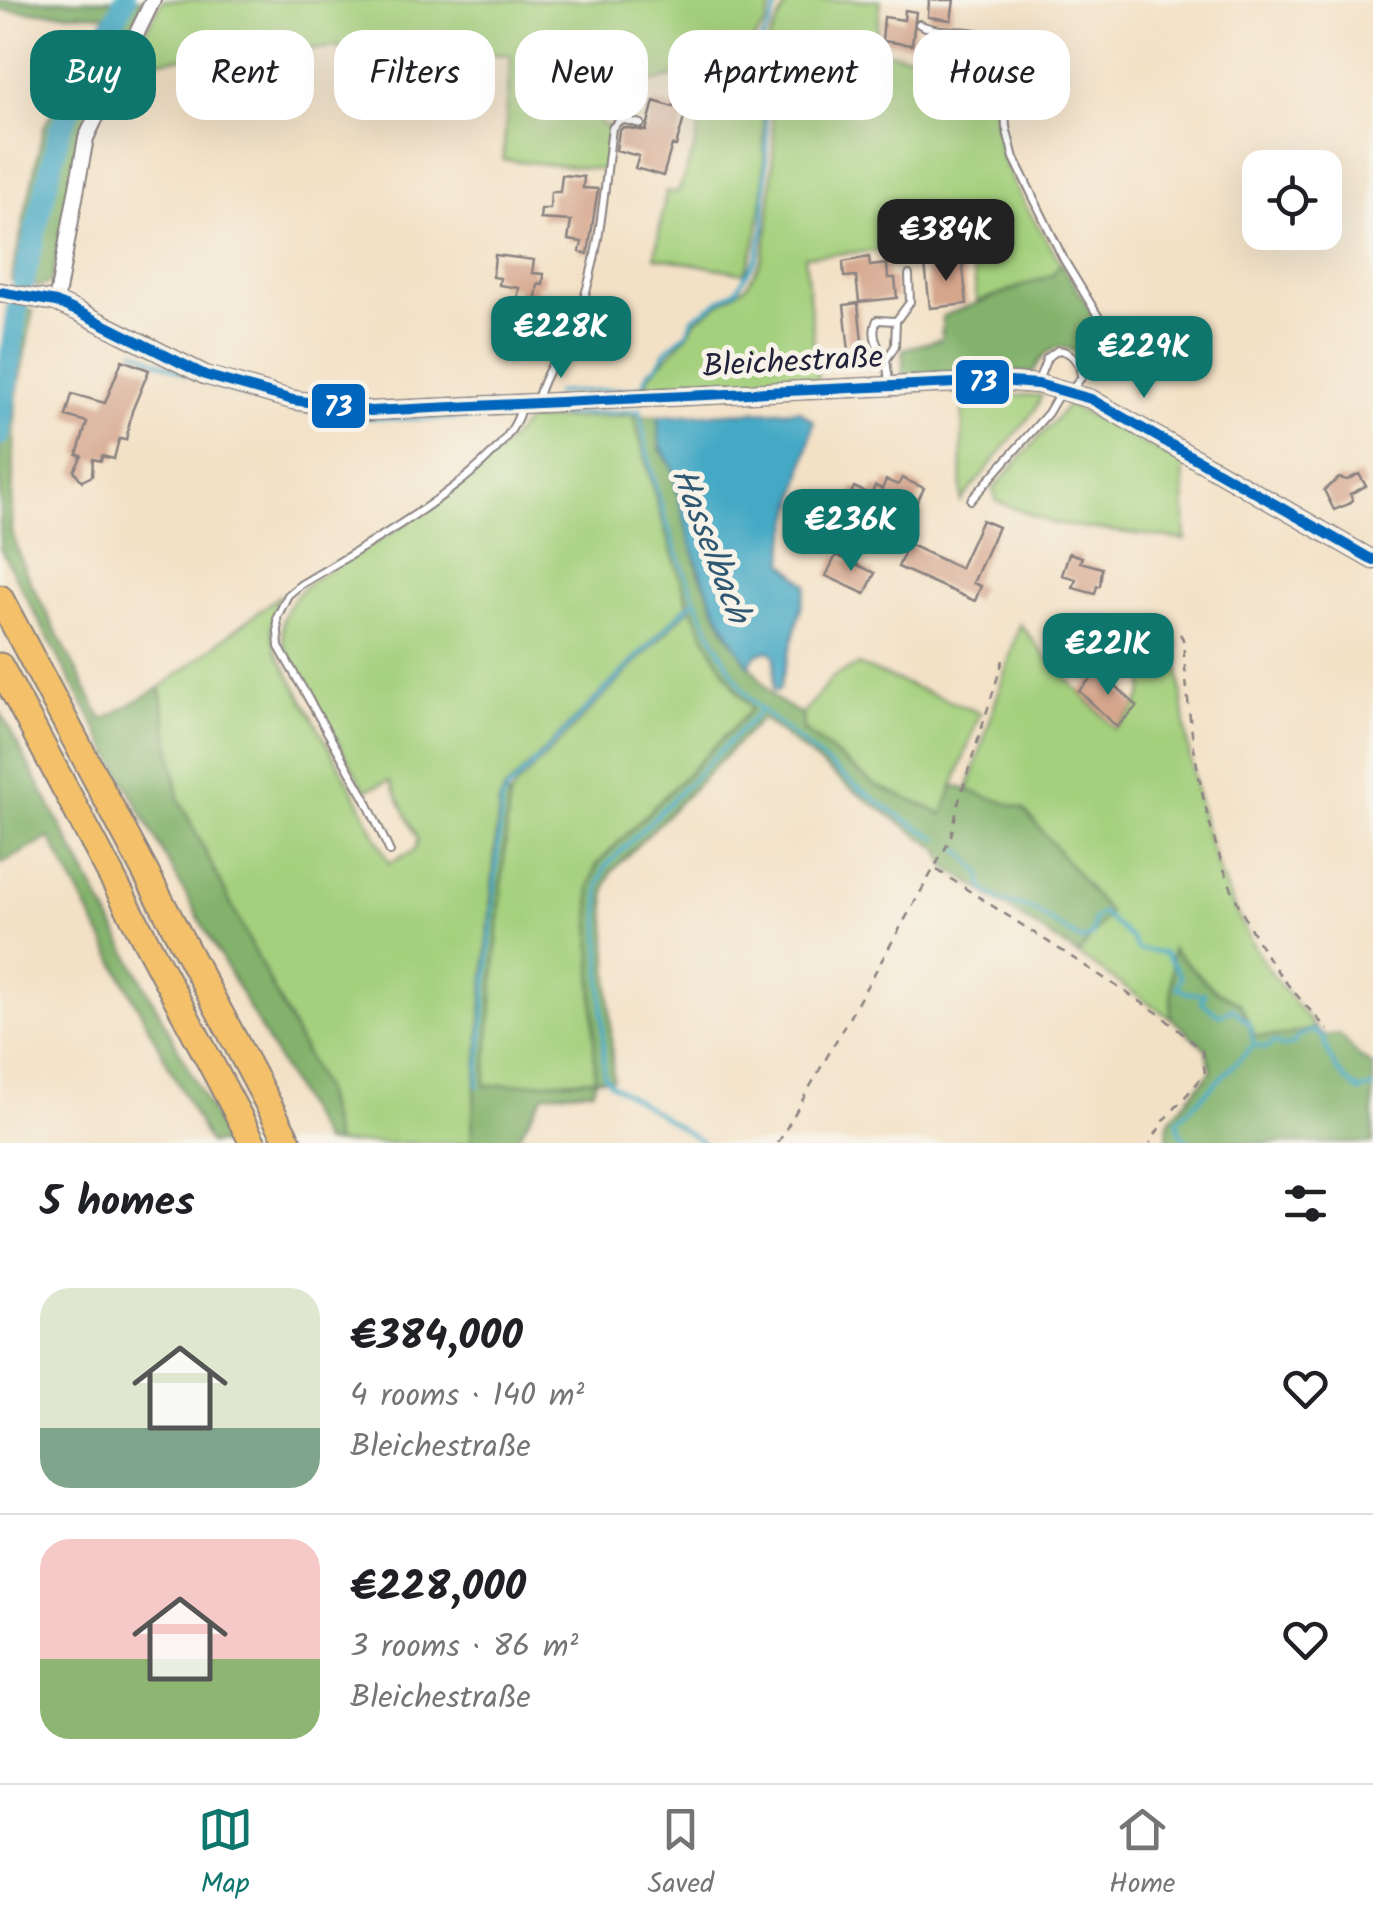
<!DOCTYPE html>
<html lang="en">
<head>
<meta charset="utf-8">
<style>
	body { margin:0; font-family:Kalam,sans-serif; background:#f6f6f6; color:#202124; height:100vh; display:flex; flex-direction:column; font-size:38px; white-space:nowrap }
	* { box-sizing:border-box; margin:0 }
	p { font-size:32px; color:#757577 }
	.icon { flex:none; width:55px; height:55px; fill:none; stroke:currentColor; stroke-width:2; stroke-linecap:round; stroke-linejoin:round }
	.map { position:relative; height:1143px; overflow:hidden }
	.sheet { display:flex; flex-direction:column; background:#fff; flex:1 }
	.sheet>* { flex:none }
	.banner { position:absolute; left:30px; top:30px; width:1315px; height:90px; display:flex; gap:20px }
	.controls { position:absolute; left:1242px; top:150px; display:grid; gap:20px }
	.controls a { display:grid; place-items:center; width:100px; height:100px; border-radius:20px; background:#fff; box-shadow:0 10px 40px #0002; font-size:50px }
	.price { position:absolute; translate:-50% -85px; padding:0 22px; border-radius:20px; background:#0f766e; color:#fff; font-size:32px; line-height:65px; filter:drop-shadow(0 2px 5px #0008) }
	.price::after { content:''; position:absolute; left:50%; top:60px; width:30px; height:22px; margin-left:-15px; background:inherit; clip-path:polygon(0 0,100% 0,50% 100%) }
	.price.on { background:#222; color:#fff }
	ul { padding:0; list-style:none }
	li { display:flex; align-items:center; gap:30px; height:250px; padding:0 40px }
	li+li { border-top:2px solid #e0e0e0 }
	li span { display:grid; place-items:center; flex:none; width:280px; height:200px; border-radius:30px; color:#555 }
	li>.icon { margin-inline-start:auto }
	span .icon { width:120px; height:120px; fill:#fffc; stroke-width:1 }
	li b { font-size:42px }
	h2 { display:flex; justify-content:space-between; align-items:center; height:120px; padding:0 40px; font-size:42px }
	.tag { padding:0 35px; border-radius:30px; background:#fff; box-shadow:0 10px 40px #0002; font-size:35px; line-height:90px }
	.tag.on { background:#0f766e; color:#fff }
	.menu { display:flex; justify-content:space-around; align-items:center; height:140px; border-top:2px solid #e0e0e0; background:#fff; font-size:28px; color:#757577 }
	.menu a { display:grid; justify-items:center; gap:5px }
	.menu .on { color:#0f766e }
	.map>svg:first-child { display:block }
</style>
</head>
<body>
<div class="map">
<svg width="1373" height="1143" viewBox="0 0 1373 1143">
	<rect width="100%" height="100%" fill="#f7f3e8"/>
	<filter id="ink" filterUnits="userSpaceOnUse"><feTurbulence type="fractalNoise" baseFrequency=".01" numOctaves="2"/><feDisplacementMap in="SourceGraphic" scale="20" xChannelSelector="R" yChannelSelector="G"/><feConvolveMatrix kernelMatrix="1 2 1 2 8 2 1 2 1" color-interpolation-filters="sRGB"/></filter>
	<filter id="wash" filterUnits="userSpaceOnUse"><feTurbulence type="fractalNoise" baseFrequency=".0048" numOctaves="4" result="noise"/><feDisplacementMap in="SourceGraphic" scale="40" xChannelSelector="R" yChannelSelector="G"/><feGaussianBlur stdDeviation="2.25" result="paint"/><feColorMatrix in="noise" values="0 0 0 0 0 0 0 0 0 0 0 0 0 0 0 0 0 1.4 0 .05"/><feComposite in="paint" operator="in"/></filter>
	<g filter="url(#wash)">
		<rect width="100%" height="100%" fill="#f3e1c6"/>
		<!-- green -->
		<path fill="#a4d07d" stroke="#63795c" stroke-width="2.5" d="M163,0H773L766,25L752,42C767,99 772,220 744,273L655,257L666,191L678,192L694,150L710,85L679,76L651,82L634,78L628,82L625,77L616,83L581,35L552,56L603,126L610,125L605,170L503,160L511,55L341,47L129,62Z
			M789,0H881L875,51L946,60L949,36L982,37L996,46C994,77 992,112 999,142C1008,185 1039,225 1061,263L1053,275L977,302L972,255L923,259L921,248L805,256L818,381L645,388L650,375L688,334L695,321L747,285L762,258L768,228L774,141L765,47Z
			M1042,395L1035,410L961,501L963,397Z
			M1068,405L1183,463L1186,540L1054,524L996,501L993,489Z
			M633,415L688,604L504,791L499,802L471,1143H335L323,1089L179,799L160,688L279,596L271,629L276,651L358,799L389,863L414,851L418,839L390,781L365,790L284,645C280,626 282,612 296,596C314,574 348,560 372,545C434,506 479,477 527,421Z
			M691,607L736,690L752,709L597,864L590,887L596,1079L485,1086L509,797L515,788Z
			M1020,624L1046,657L1115,729C1144,702 1146,695 1144,655L1177,642C1185,756 1202,870 1267,967C1281,988 1299,1008 1315,1028L1283,1036H1255L1240,1004L1213,989L1173,950L1171,1018L1078,955L1108,913L968,790Z
			M858,665L980,713L943,815L875,785L803,729L802,715L833,677Z"/>
		<!-- forest -->
		<path fill="#83b26c" stroke="#526a54" stroke-width="2.5" d="M0,0H146L80,136L52,281L41,287L11,280L44,127L106,15L0,10Z
			M1061,263L1100,325L1102,338L1085,369C1074,336 1044,344 1034,372L903,377V349L941,339L943,316L1052,275Z
			M13,307L33,311L16,399L11,530L25,571L102,720L160,688L179,799L323,1089L335,1143H324L181,886L0,548V382Z
			M633,415L659,416L660,449L672,466L699,572L726,632L773,697L802,715L803,730L875,785L943,814L953,785L1024,809L1109,913L1078,955L946,867L940,850L853,790L762,718L611,872L605,891L613,1079H596L593,1090L544,1094L514,1143H471L499,802L504,791L509,798L485,1086L595,1079L590,887L597,864L752,709C682,626 662,517 633,415Z
			M0,711L228,1143H209L50,838L0,864Z
			M1172,949L1213,989L1240,1004L1255,1036H1283L1315,1028L1324,1036L1339,1034L1360,1057L1373,1066V1143H1167L1168,1122L1212,1070L1205,1048L1171,1018Z"/>
		<!-- water -->
		<path fill="#45a9c5" stroke="#346680" stroke-width="2.5" d="M799,410L814,422L785,545L784,563L807,585L779,691H773L775,657L770,651C758,651 754,656 749,666C707,605 686,539 672,466C660,449 657,437 659,416Z"/>
		<g fill="none" stroke-linecap="round" stroke-linejoin="round">
			<!-- stream -->
			<path stroke="#45a9c5" stroke-width="4" d="M135,350C269,420 360,423 507,417
				M640,391L649,371L656,367L667,350L687,332L693,318L737,289L757,257L764,227L767,133L761,64L757,49L770,26L779,0
				M555,393L640,388
				M640,409C650,493 695,615 741,686C753,706 773,719 790,733C838,773 884,810 939,839
				M534,416L639,411
				M958,848L981,873L983,888L1000,901L1032,909L1082,941L1092,936L1094,919L1102,913L1132,939L1137,949C1169,955 1161,945 1181,977L1177,988L1188,993L1205,994L1201,1002L1220,1015L1233,1008L1249,1024L1254,1045L1266,1048L1275,1042L1283,1047L1293,1044L1299,1036L1313,1030L1323,1038C1329,1061 1339,1077 1359,1091L1373,1087
				M478,1086L502,800L506,792L695,599
				M704,1143L611,1084L604,1075L599,885L605,867L761,710
				M1189,1143L1180,1133L1177,1121L1254,1045"/>
			<!-- river -->
			<path stroke="#45a9c5" stroke-width="22" d="M0,435L17,309L60,129L125,0"/>
		</g>
		<g id="blocks">
			<!-- building -->
			<path fill="#d5a58c" d="M929,0H954L951,20L928,17Z
				M905,10L916,12L912,45L882,41L884,17L904,20Z
				M682,79L694,83L676,146L672,145L663,176L635,168L639,156L616,150L619,131L623,127L646,131L654,101L673,107Z
				M562,175L584,177L583,188L598,189L588,254L580,252L582,242L568,240L571,221L540,219L541,209H550L551,192H560Z
				M495,255L534,260L532,273L544,274L543,285L538,284L532,324L514,321L519,288L499,285L500,278L493,277Z
				M869,257L870,266L887,264L888,278H895L897,298L859,302L856,276L844,277L843,262Z
				M962,260L967,304L930,308L925,264Z
				M858,303L864,360L850,361L844,305Z
				M122,360L149,370L132,411L126,440L119,439L114,459L102,456L101,461L93,459L92,476L82,481L74,471L82,456L77,455L87,422L66,416L72,394L105,403Z
				M1359,474L1366,486L1350,494L1353,500L1349,504L1334,510L1324,490L1339,478L1347,480Z
				M902,478L924,488L914,508L901,502L882,543L857,532L850,546L821,533L827,518L838,523L854,487L871,495L875,486L882,489L886,480L898,485Z
				M982,520L998,527L973,583L981,586L975,601L898,567L908,544L960,568Z
				M1069,553L1082,557L1080,562L1102,568L1100,586H1097L1095,594L1073,588L1076,579L1062,575Z
				M836,555L875,573L865,594L826,576Z
				M1082,617L1104,637L1119,621L1136,637L1132,642L1134,644L1125,654L1121,653L1104,637L1071,672L1058,658L1065,651L1060,646L1067,639L1064,636Z
				M1099,670L1137,706L1117,727L1079,691Z"/>
		</g>
	</g>
	<g filter="url(#ink)">
		<use href="#blocks" fill-opacity="0" stroke="#8a8280" stroke-width="2.5"/>
		<g fill="none" stroke-linecap="round" stroke-linejoin="round">
			<!-- service casing -->
			<g stroke="#8a8280" stroke-width="10">
				<path id="service" d="M919,24C945,38 984,22 1001,48L1006,127L1014,158L1064,260L1103,324L1106,339L1100,353L1071,391
					M886,360C878,347 870,335 877,320L896,321
					M889,381L886,360L895,346L896,321L910,302L909,275
					M1038,381L1047,358L1058,350C1072,351 1080,363 1081,376
					M537,401C544,369 570,341 580,310C601,252 604,189 612,128L621,119L641,124
					M971,500L1048,413L1059,394
					M390,852L365,798L279,647L277,617L288,595L300,585C352,553 512,468 521,406"/>
			</g>
			<!-- minor casing -->
			<g stroke="#8a8280" stroke-width="18">
				<path id="minor" d="M56,302L86,138L153,0"/>
			</g>
			<!-- tertiary casing -->
			<g stroke="#8a8280" stroke-width="21">
				<path id="tertiary" d="M0,292L56,302L81,313L205,375L293,400L371,411L998,381L1038,384L1091,399L1373,560"/>
			</g>
			<!-- motorway casing -->
			<g stroke="#8a8280" stroke-width="29">
				<path id="motorway" d="M0,598L289,1143
					M0,666L253,1143"/>
			</g>
			<!-- path -->
			<path stroke="#8a8280" stroke-width="2.5" stroke-dasharray="8 8" stroke-linecap="butt" d="M1180,634L1183,639C1190,751 1207,870 1273,965C1289,988 1309,1009 1328,1030
				M937,870L1158,1013L1202,1050L1205,1074L1163,1122L1150,1143
				M778,1143L950,840L960,797L1004,657"/>
			<!-- service -->
			<use href="#service" stroke="#fff" stroke-width="6"/>
			<!-- minor -->
			<use href="#minor" stroke="#fff" stroke-width="14"/>
			<!-- tertiary -->
			<use href="#tertiary" stroke="#fff" stroke-width="18"/>
			<!-- motorway -->
			<use href="#motorway" stroke="#f4c16a" stroke-width="25"/>
			<!-- bus-1 casing -->
			<g stroke="#f7f3e8" stroke-width="18">
				<path id="bus-1" d="M0,292L56,302L81,313L205,375L293,400L371,411L998,381L1038,384L1091,399L1373,560"/>
			</g>
			<!-- bus-1 -->
			<use href="#bus-1" stroke="#0065bd" stroke-width="10"/>
		</g>
	</g>
	<g text-anchor="middle" dominant-baseline="central" stroke-width="10" stroke-linejoin="round" paint-order="stroke">
		<!-- street labels -->
		<g font-size="32" fill="#22223b" stroke="#f7f3e8">
			<text transform="translate(793 363) rotate(-3)">Bleichestraße</text>
		</g>
		<!-- water labels -->
		<g font-size="35" font-style="italic" fill="#305872" stroke="#f7f3e8">
			<text transform="translate(709 546) rotate(69)">Hasselbach</text>
		</g>
	</g>
	<g stroke="#f7f3e8" stroke-width="4">
		<rect x="954" y="358" width="57" height="48" rx="10" fill="#0065bd"/>
		<rect x="310" y="382" width="57" height="48" rx="10" fill="#0065bd"/>
	</g>
	<g font-size="28" text-anchor="middle" font-weight="bold" fill="#fff">
		<text x="983" y="391">73</text>
		<text x="338" y="416">73</text>
	</g>
</svg>
<div class="controls">
<a><svg class="icon" aria-label="locate" viewBox="0 0 24 24"><circle cx="12" cy="12" r="6"/><path d="M12 2v4M12 18v4M2 12h4M18 12h4"/></svg></a>
</div>
<b class="price on" style="left:946px;top:284px">€384K</b>
<b class="price" style="left:561px;top:381px">€228K</b>
<b class="price" style="left:1144px;top:401px">€229K</b>
<b class="price" style="left:851px;top:574px">€236K</b>
<b class="price" style="left:1108px;top:698px">€221K</b>
<div class="banner">
<a class="tag on">Buy</a>
<a class="tag">Rent</a>
<a class="tag">Filters</a>
<a class="tag">New</a>
<a class="tag">Apartment</a>
<a class="tag">House</a>
</div>
</div>
<section class="sheet">
<h2>5 homes<svg class="icon" aria-label="filters" viewBox="0 0 24 24"><path d="M4 7h16M4 17h16"/><circle cx="9" cy="7" r="2"/><circle cx="15" cy="17" r="2"/></svg></h2>
<ul>
<li><span style="background:linear-gradient(#dfe7d0 70%,#7fa58c 0)"><svg class="icon" aria-label="home" viewBox="0 0 24 24"><path d="M3 11l9-7 9 7M6 9v11h12V9"/></svg></span><div><b>€384,000</b><p>4 rooms · 140 m²</p><p>Bleichestraße</p></div><svg class="icon" aria-label="heart" viewBox="0 0 24 24"><path d="M12 20l-8-8c-3-5 5-10 8-4 3-6 11-1 8 4z"/></svg></li>
<li><span style="background:linear-gradient(#f6c9c9 60%,#8fb573 0)"><svg class="icon" aria-label="home" viewBox="0 0 24 24"><path d="M3 11l9-7 9 7M6 9v11h12V9"/></svg></span><div><b>€228,000</b><p>3 rooms · 86 m²</p><p>Bleichestraße</p></div><svg class="icon" aria-label="heart" viewBox="0 0 24 24"><path d="M12 20l-8-8c-3-5 5-10 8-4 3-6 11-1 8 4z"/></svg></li>
</ul>
</section>
<nav class="menu">
<a class="on"><svg class="icon" aria-label="map" viewBox="0 0 24 24"><path d="M3 6l6-2 6 2 6-2v14l-6 2-6-2-6 2zM9 4v14M15 6v14"/></svg>Map</a>
<a><svg class="icon" aria-label="saved" viewBox="0 0 24 24"><path d="M7 4h10v16l-5-4-5 4z"/></svg>Saved</a>
<a><svg class="icon" aria-label="home" viewBox="0 0 24 24"><path d="M3 11l9-7 9 7M6 9v11h12V9"/></svg>Home</a>
</nav>
</body>
</html>
